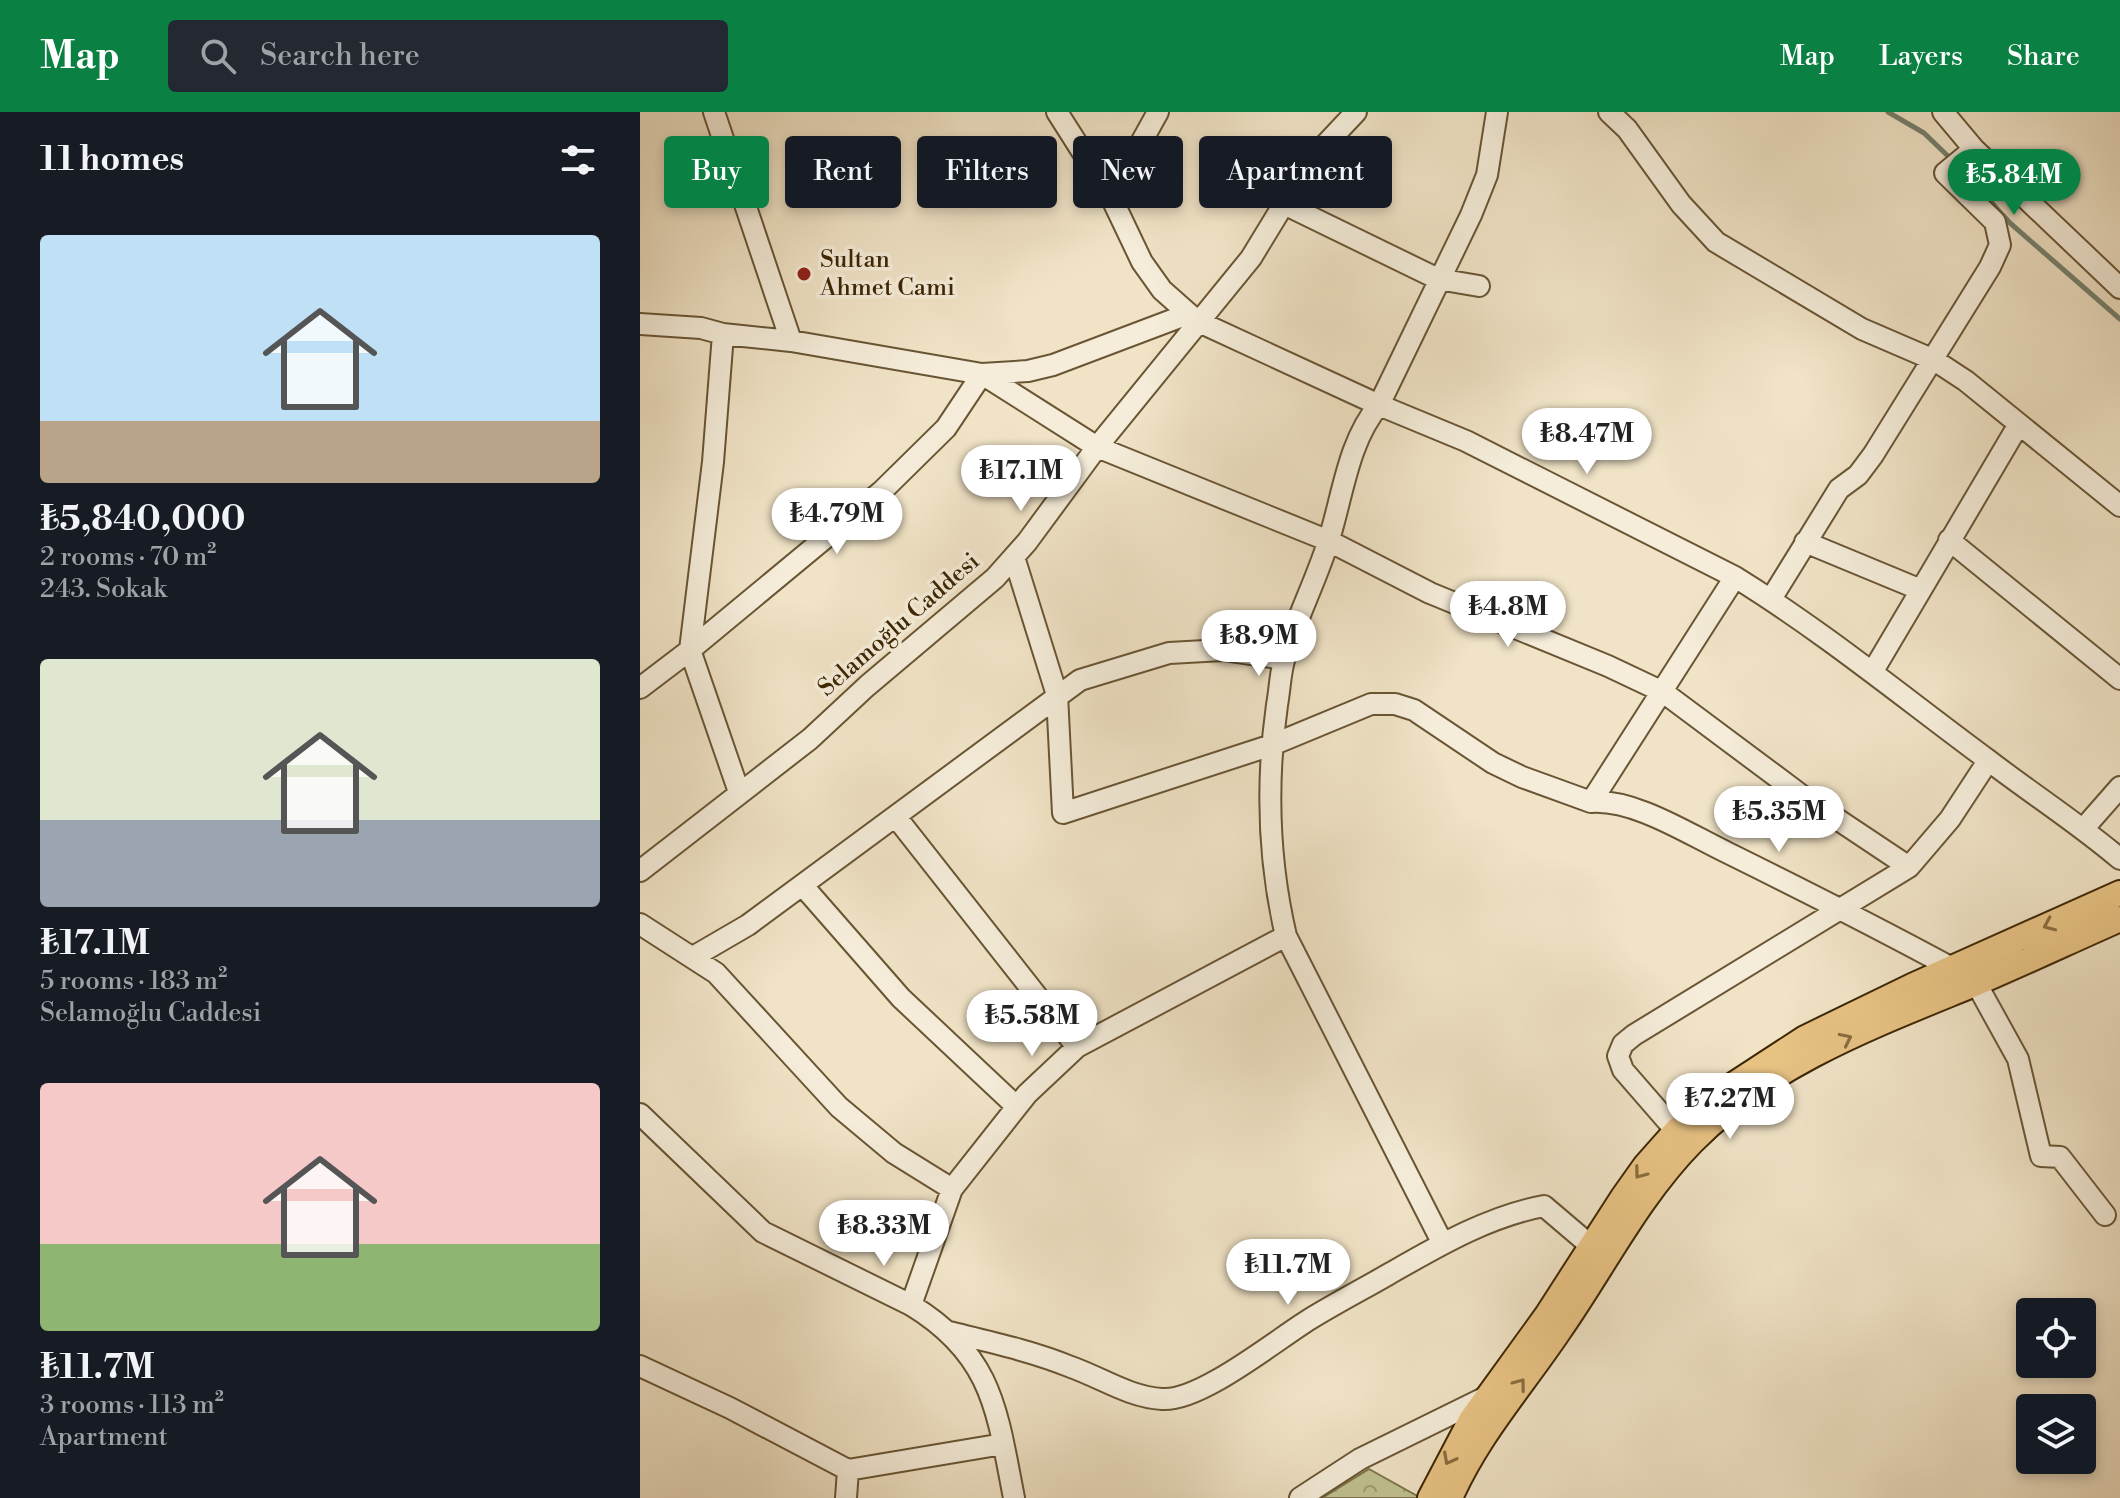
<!DOCTYPE html>
<html lang="en">
<head>
<meta charset="utf-8">
<style>
	body { margin:0; font-family:"Libre Bodoni",serif; background:#242831; color:#f1f3f6; height:100vh; display:flex; flex-direction:column; font-size:30px; white-space:nowrap }
	* { box-sizing:border-box; margin:0 }
	p { font-size:26px; color:#9ea1a6 }
	.icon { flex:none; width:44px; height:44px; fill:none; stroke:currentColor; stroke-width:2; stroke-linecap:round; stroke-linejoin:round }
	.map { position:relative; flex:1; overflow:hidden }
	.panel { display:flex; flex-direction:column; background:#171b24; width:640px }
	.panel>* { flex:none }
	.hud { position:absolute; left:24px; top:24px; width:760px; height:72px; display:flex; gap:16px }
	.fabs { position:absolute; left:1376px; top:1186px; display:grid; gap:16px }
	.fabs a { display:grid; place-items:center; width:80px; height:80px; border-radius:8px; background:#171b24; box-shadow:0 4px 12px #0003; font-size:40px }
	.price { position:absolute; translate:-50% -68px; padding:0 18px; border-radius:28px; background:#fff; color:#222; font-size:26px; line-height:52px; filter:drop-shadow(0 2px 4px #0008) }
	.price::after { content:''; position:absolute; left:50%; top:48px; width:24px; height:18px; margin-left:-12px; background:inherit; clip-path:polygon(0 0,100% 0,50% 100%) }
	.price.current { background:#0b8043; color:#fff }
	ul { padding:0; list-style:none }
	li { display:grid; align-content:center; gap:16px; height:424px; padding:0 40px }
	li span { display:grid; place-items:center; height:248px; border-radius:8px; color:#555 }
	li>.icon { margin-inline-start:auto }
	span .icon { width:144px; height:144px; fill:#fffc; stroke-width:1 }
	li b { font-size:34px }
	h2 { display:flex; justify-content:space-between; align-items:center; height:96px; padding:0 40px; font-size:34px }
	.chip { padding:0 28px; border-radius:8px; background:#171b24; box-shadow:0 4px 12px #0003; font-size:28px; line-height:72px }
	.chip.current { background:#0b8043; color:#fff }
	header { display:flex; align-items:center; gap:48px; box-sizing:border-box; height:112px; padding:0 40px; background:#0b8043; color:#fff }
	header strong { font-size:38px }
	nav { display:flex; gap:44px; margin-inline-start:auto; font-size:28px }
	.search { width:560px; height:72px; background:#242831; display:flex; align-items:center; gap:20px; box-sizing:border-box; padding:0 28px; border-radius:8px; color:#9ea1a6; font-size:30px }
	main { display:flex; flex:1; min-height:0 }
	.map>svg:first-child { display:block }
</style>
</head>
<body>
<header>
<strong>Map</strong>
<div class="search"><svg class="icon" aria-label="search" viewBox="0 0 24 24"><circle cx="10" cy="10" r="6"/><path d="M15 15l6 6"/></svg>Search here</div>
<nav><a>Map</a><a>Layers</a><a>Share</a></nav>
</header>
<main>
<section class="panel">
<h2>11 homes<svg class="icon" aria-label="filters" viewBox="0 0 24 24"><path d="M4 7h16M4 17h16"/><circle cx="9" cy="7" r="2"/><circle cx="15" cy="17" r="2"/></svg></h2>
<ul>
<li><span style="background:linear-gradient(#bfe0f5 75%,#b9a48a 0)"><svg class="icon" aria-label="home" viewBox="0 0 24 24"><path d="M3 11l9-7 9 7M6 9v11h12V9"/></svg></span><div><b>₺5,840,000</b><p>2 rooms · 70 m²</p><p>243. Sokak</p></div></li>
<li><span style="background:linear-gradient(#dfe7d0 65%,#9aa5b1 0)"><svg class="icon" aria-label="home" viewBox="0 0 24 24"><path d="M3 11l9-7 9 7M6 9v11h12V9"/></svg></span><div><b>₺17.1M</b><p>5 rooms · 183 m²</p><p>Selamoğlu Caddesi</p></div></li>
<li><span style="background:linear-gradient(#f6c9c9 65%,#8fb573 0)"><svg class="icon" aria-label="home" viewBox="0 0 24 24"><path d="M3 11l9-7 9 7M6 9v11h12V9"/></svg></span><div><b>₺11.7M</b><p>3 rooms · 113 m²</p><p>Apartment</p></div></li>
</ul>
</section>
<div class="map">
<svg width="1480" height="1386" viewBox="0 0 1480 1386">
	<defs>
		<pattern id="park-crowns" width="20" height="18" patternUnits="userSpaceOnUse" patternTransform="scale(2)"><rect width="20" height="18" fill="#c0c291"/><path d="M2 6a3 3 0 1 1 6 0M12 15a3 3 0 1 1 6 0" fill="none" stroke="#9d9d74"/></pattern>
	</defs>
	<rect width="100%" height="100%" fill="#f0e3c6"/>
	<filter id="stains"><feTurbulence type="fractalNoise" baseFrequency=".0025" numOctaves="4"/><feColorMatrix values="0 0 0 0 .2 0 0 0 0 .09 0 0 0 0 .02 0 0 0 .5 -.17"/></filter>
	<radialGradient id="worn" r=".72"><stop offset=".6" stop-color="#630" stop-opacity="0"/><stop offset="1" stop-color="#630" stop-opacity=".3"/></radialGradient>
	<!-- park -->
	<path fill="url(#park-crowns)" stroke="#7e744a" stroke-width="2" d="M729,1357L779,1385L778,1386H682Z"/>
	<g fill="none" stroke-linecap="round" stroke-linejoin="round">
		<!-- stream -->
		<path stroke="#74816e" stroke-width="5" d="M1248,0L1284,21L1311,47
			M1321,57L1370,111L1480,207"/>
		<!-- minor casing -->
		<g stroke="#695534" stroke-width="24">
			<path id="minor" d="M74,0L151,229
				M417,0L471,85L502,150L522,178L557,209L739,293L826,329L1095,465C1184,520 1264,586 1348,648C1392,682 1438,711 1480,747
				M969,0L987,17L1041,92L1076,130L1222,217L1294,248L1326,269L1480,394
				M1303,0L1334,37L1480,176
				M471,85L518,0
				M644,92L798,167L839,174
				M0,212L61,216L83,222L151,229L342,262L388,259L413,253L548,202
				M83,222L73,350L50,538L99,680
				M1309,428L1480,567
				M1165,430L1281,478L1379,312
				M374,445L417,583L423,701L632,633L731,592H755L774,598L853,651L882,665L951,690L1095,465
				M1131,487L1199,377L1218,363L1233,343L1350,155L1360,133L1355,110L1305,61L1334,37
				M1233,559L1281,478
				M0,576L50,538L242,379L306,316L342,262L457,335L689,429L790,481L968,554L1023,580L1161,683L1269,755
				M951,690C995,687 1048,722 1088,741C1163,778 1238,816 1312,856
				M256,705L437,935
				M1444,716L1480,675
				M0,759L170,627L227,574L355,466L387,430L457,335L611,146L670,49L716,0
				M163,774L261,886L376,994
				M0,812L76,861L199,995L254,1041L312,1077
				M53,845L108,813L440,568L529,541L583,538L644,547
				M1336,871L1378,947L1401,1044L1420,1045L1465,1103
				M0,1002L123,1120L271,1193C353,1243 357,1299 374,1386
				M1036,1019L983,958L978,944L983,932L994,923L1269,755L1310,707L1348,649
				M802,1130L646,824C628,747 626,671 637,593C640,577 640,560 645,545C657,504 678,465 690,424C703,381 709,328 739,293L831,103L847,63L857,0
				M271,1193L312,1077L387,982L437,935L646,824
				M309,1220C350,1230 392,1239 431,1255C462,1266 489,1285 522,1287C560,1290 636,1228 670,1207C696,1191 723,1177 749,1162C798,1134 849,1104 904,1094L951,1134
				M0,1254L90,1296L208,1358L363,1332
				M206,1386L208,1358
				M660,1386L720,1347L846,1285"/>
		</g>
		<!-- major casing -->
		<g stroke="#3c2603" stroke-width="28">
			<path id="major" d="M790,1386L831,1308L907,1203L983,1085L1005,1054L1036,1019L1073,986L1165,926L1272,874L1480,781
				M810,1386C837,1324 882,1274 919,1219C963,1156 998,1085 1052,1030C1127,954 1227,916 1325,876C1377,854 1428,830 1480,807"/>
		</g>
		<!-- minor -->
		<use href="#minor" stroke="#f5edda" stroke-width="20"/>
		<!-- major -->
		<use href="#major" stroke="#e8c283" stroke-width="24"/>
	</g>
	<!-- one-way arrows -->
	<defs><path id="oneway-chevron" d="M-2-3.5L2.5 0L-2 3.5" fill="none" stroke-width="1.6" stroke-linecap="round" stroke-linejoin="round" transform="scale(2)"/></defs>
	<g stroke="#896c3d">
		<use href="#oneway-chevron" transform="translate(1409 813) rotate(156)"/>
		<use href="#oneway-chevron" transform="translate(1206 927) rotate(-26)"/>
		<use href="#oneway-chevron" transform="translate(1000 1061) rotate(127)"/>
		<use href="#oneway-chevron" transform="translate(880 1272) rotate(-53)"/>
		<use href="#oneway-chevron" transform="translate(809 1347) rotate(118)"/>
	</g>
	<!-- markers -->
	<circle fill="#8f2418" stroke="#f5edda" stroke-width="3" cx="164" cy="162" r="8"/>
	<g text-anchor="middle" dominant-baseline="central" stroke-width="7" stroke-linejoin="round" paint-order="stroke">
		<!-- poi labels -->
		<g font-size="24" fill="#3c2603" stroke="#f5edda" text-anchor="start">
			<text x="180" y="148">Sultan<tspan x="180" dy="28">Ahmet Cami</tspan></text>
		</g>
		<!-- street labels -->
		<g font-size="24" fill="#3c2603" stroke="#f5edda">
			<text transform="translate(259 513) rotate(-41)">Selamoğlu Caddesi</text>
		</g>
	</g>
	<rect width="100%" height="100%" filter="url(#stains)"/>
	<rect width="100%" height="100%" fill="url(#worn)"/>
</svg>
<div class="fabs">
<a><svg class="icon" aria-label="locate" viewBox="0 0 24 24"><circle cx="12" cy="12" r="6"/><path d="M12 2v4M12 18v4M2 12h4M18 12h4"/></svg></a>
<a><svg class="icon" aria-label="layers" viewBox="0 0 24 24"><path d="M12 4l9 5-9 5-9-5zM3 14l9 5 9-5"/></svg></a>
</div>
<b class="price current" style="left:1374px;top:105px">₺5.84M</b>
<b class="price" style="left:947px;top:364px">₺8.47M</b>
<b class="price" style="left:381px;top:401px">₺17.1M</b>
<b class="price" style="left:197px;top:444px">₺4.79M</b>
<b class="price" style="left:868px;top:537px">₺4.8M</b>
<b class="price" style="left:619px;top:566px">₺8.9M</b>
<b class="price" style="left:1139px;top:742px">₺5.35M</b>
<b class="price" style="left:392px;top:946px">₺5.58M</b>
<b class="price" style="left:1090px;top:1029px">₺7.27M</b>
<b class="price" style="left:244px;top:1156px">₺8.33M</b>
<b class="price" style="left:648px;top:1195px">₺11.7M</b>
<div class="hud">
<a class="chip current">Buy</a>
<a class="chip">Rent</a>
<a class="chip">Filters</a>
<a class="chip">New</a>
<a class="chip">Apartment</a>
</div>
</div>
</main>
</body>
</html>
